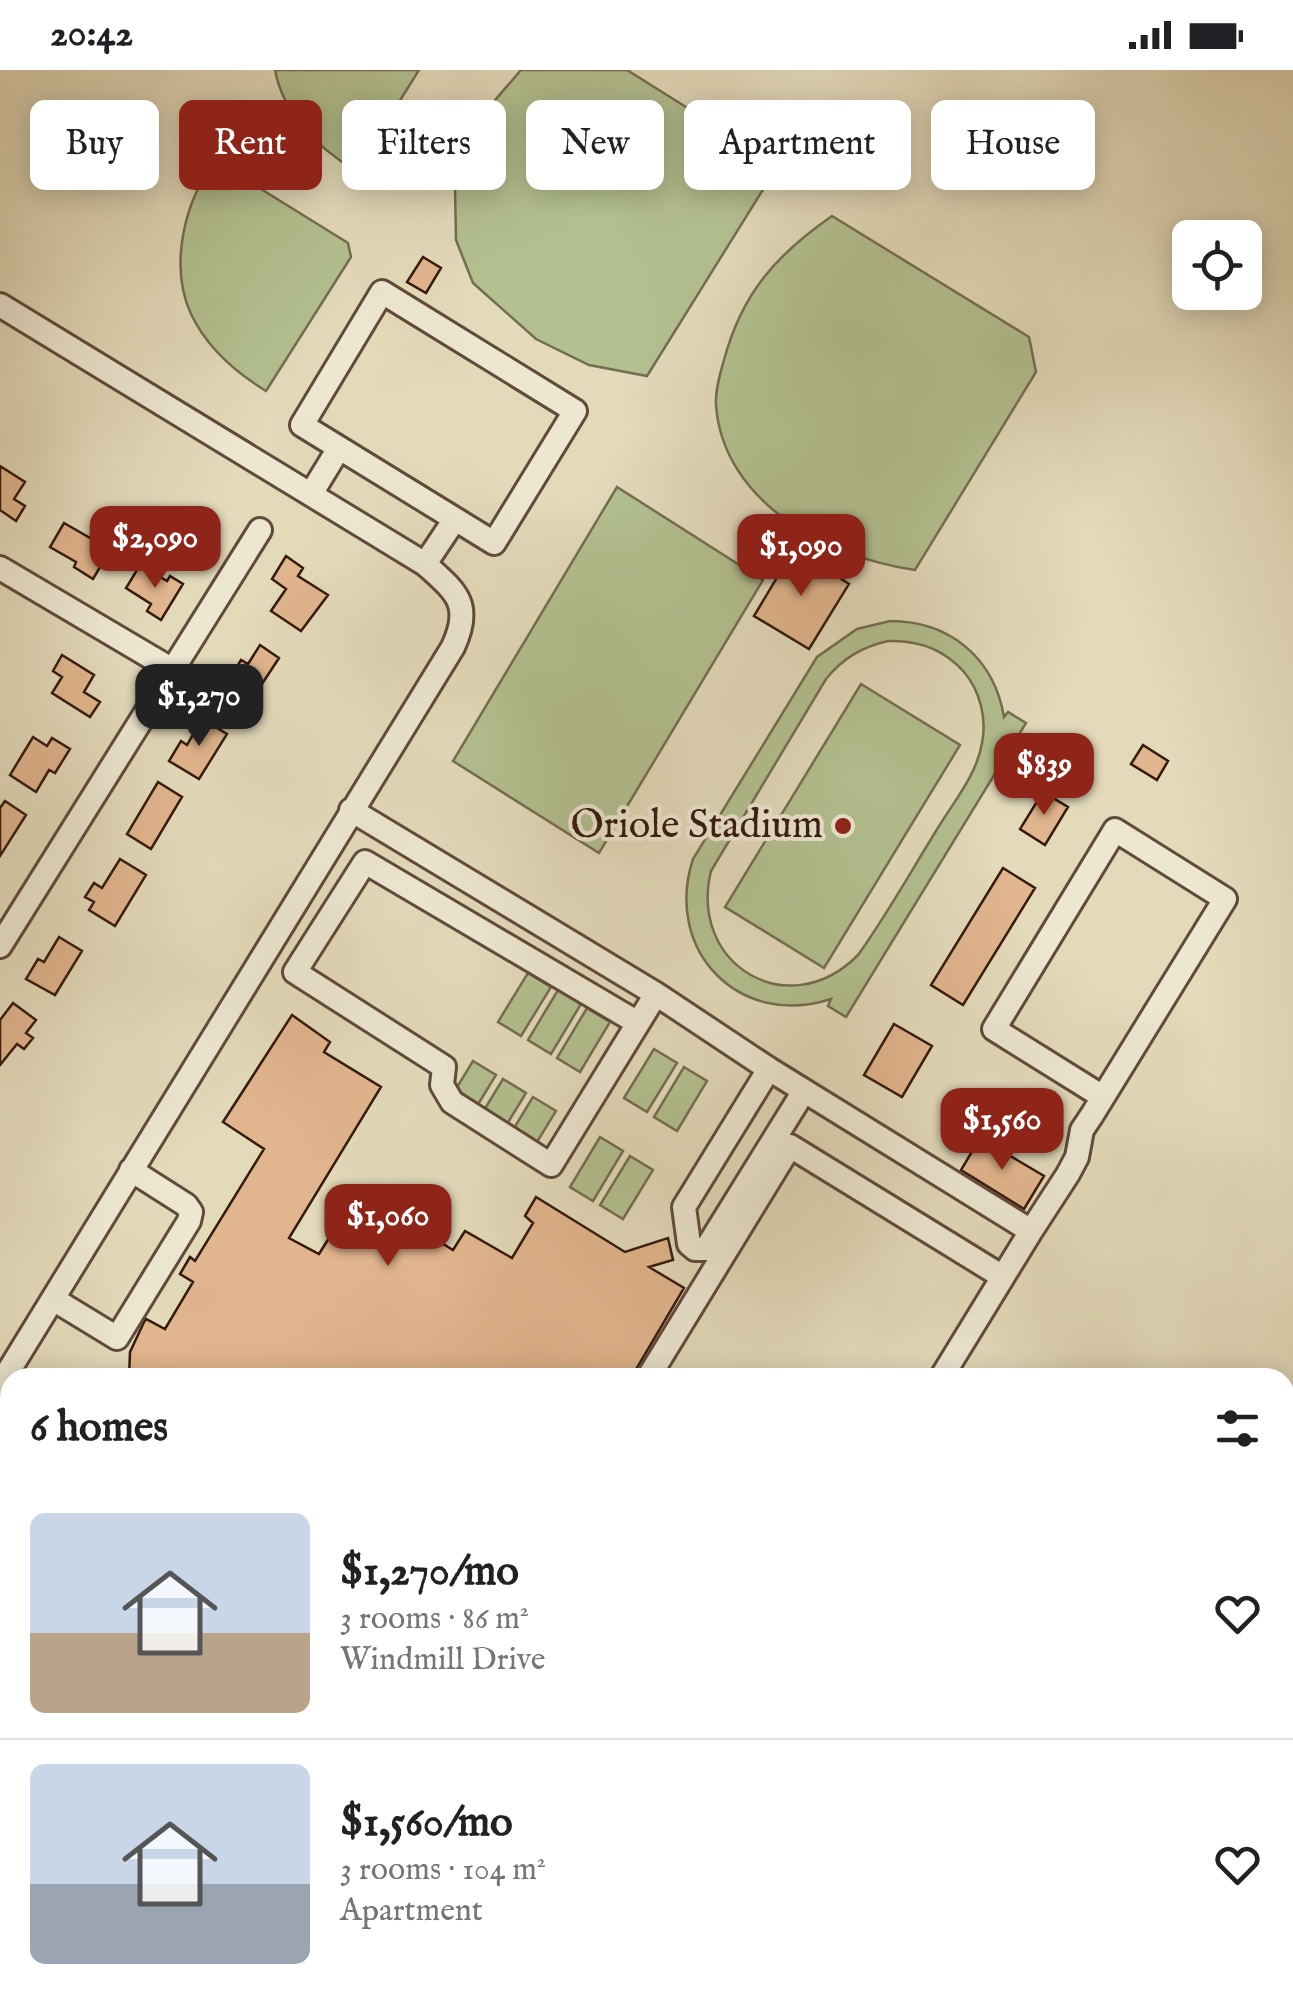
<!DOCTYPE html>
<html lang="en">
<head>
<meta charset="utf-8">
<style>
	body { margin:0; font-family:"IM FELL English",serif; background:#f2f2f2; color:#202124; height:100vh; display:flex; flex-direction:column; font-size:38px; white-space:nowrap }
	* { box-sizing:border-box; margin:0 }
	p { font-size:32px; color:#757577 }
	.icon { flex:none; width:55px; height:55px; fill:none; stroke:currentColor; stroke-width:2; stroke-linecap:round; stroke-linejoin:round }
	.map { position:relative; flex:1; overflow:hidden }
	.sheet { position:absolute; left:0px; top:1298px; width:1295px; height:642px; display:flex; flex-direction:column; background:#fff; border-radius:30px 30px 0 0; box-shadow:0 5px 25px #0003 }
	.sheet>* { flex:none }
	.top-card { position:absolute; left:30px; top:30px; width:1235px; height:90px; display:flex; gap:20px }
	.fabs { position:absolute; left:1172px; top:150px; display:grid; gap:20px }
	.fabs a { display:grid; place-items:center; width:90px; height:90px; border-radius:15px; background:#fff; box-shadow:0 5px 25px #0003; font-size:50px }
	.price { position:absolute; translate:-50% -85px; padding:0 22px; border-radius:20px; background:#8f2418; color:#fff; font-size:32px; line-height:65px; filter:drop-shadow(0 2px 5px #0008) }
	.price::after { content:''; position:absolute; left:50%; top:60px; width:30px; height:22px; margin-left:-15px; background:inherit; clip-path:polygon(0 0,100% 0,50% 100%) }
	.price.on { background:#222; color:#fff }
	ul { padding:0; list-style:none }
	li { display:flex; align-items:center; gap:30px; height:250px; padding:0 30px }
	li+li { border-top:2px solid #e0e0e0 }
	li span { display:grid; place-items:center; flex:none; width:280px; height:200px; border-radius:15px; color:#555 }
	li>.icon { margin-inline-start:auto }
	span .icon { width:120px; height:120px; fill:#fffc; stroke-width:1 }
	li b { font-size:42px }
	h2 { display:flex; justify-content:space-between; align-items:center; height:120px; padding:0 30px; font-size:42px }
	.pill { padding:0 35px; border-radius:15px; background:#fff; box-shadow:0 5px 25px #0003; font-size:35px; line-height:90px }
	.pill.on { background:#8f2418; color:#fff }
	.status { display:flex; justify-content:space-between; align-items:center; height:70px; padding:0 50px; background:#fff; direction:ltr }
	.status svg { height:28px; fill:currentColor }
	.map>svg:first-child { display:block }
</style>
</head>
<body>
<div class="status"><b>20:42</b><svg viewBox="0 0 49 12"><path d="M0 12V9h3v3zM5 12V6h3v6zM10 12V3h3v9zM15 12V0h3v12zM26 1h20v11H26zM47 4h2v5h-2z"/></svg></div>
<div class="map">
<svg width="1293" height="1939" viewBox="0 0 1293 1939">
	<rect width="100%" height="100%" fill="#e3daba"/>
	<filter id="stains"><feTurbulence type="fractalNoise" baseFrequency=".002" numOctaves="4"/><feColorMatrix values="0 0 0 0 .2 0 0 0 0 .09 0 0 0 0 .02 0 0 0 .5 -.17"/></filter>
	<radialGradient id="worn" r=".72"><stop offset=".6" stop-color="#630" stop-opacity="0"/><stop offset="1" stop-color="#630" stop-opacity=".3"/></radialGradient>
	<!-- pitch -->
	<path fill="#b3c090" stroke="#746d50" stroke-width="2.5" fill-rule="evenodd" d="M275,0H419L356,101C317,77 284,46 275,0Z
		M521,0H627L756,81L764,118L647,306L589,295L536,269L473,213L456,170L455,117L490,36Z
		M216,91L348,173L351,187L266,321C235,302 207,278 191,244C169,196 184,130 216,91Z
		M832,146L1029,267L1036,302L915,500C829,488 723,433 716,335C715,321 720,304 724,290C742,223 776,185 832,146Z
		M617,417L763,510L599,783L453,691Z
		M890,551C950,551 994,588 1004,647L1008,642L1026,653L846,947L828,936L831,929C740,959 663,881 693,789L817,587L857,559ZM888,571C918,570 944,579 964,602C980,621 987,648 982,673C977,705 952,734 936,761C910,803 886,846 858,885C789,955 688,895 711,801L826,609C843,588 862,577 888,571Z
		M861,614L960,675L824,898L725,837Z
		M528,903L551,917L521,966L498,952Z
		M558,920L581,934L551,984L528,970Z
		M587,938L610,952L580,1002L557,988Z
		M654,979L677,993L647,1042L624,1028Z
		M473,991L496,1005L466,1054L443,1040Z
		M684,997L707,1011L677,1061L654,1047Z
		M503,1009L526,1023L496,1072L473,1058Z
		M533,1027L556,1041L526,1090L503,1076Z
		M600,1067L623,1081L593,1131L570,1117Z
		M630,1086L653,1100L623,1149L600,1135Z"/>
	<!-- building -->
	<path fill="#e1b58d" stroke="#341a0f" stroke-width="2.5" d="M423,187L441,198L426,223L407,212Z
		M0,396L25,412L14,429L25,436L16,451L0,440Z
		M64,453L92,469L97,460L116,470L93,509L74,497L76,492L50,477Z
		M794,479L849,514L809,579L754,546Z
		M286,486L303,498L298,506L328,525L301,561L271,541L286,519L272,509Z
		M140,495L167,511L170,506L183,514L161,550L147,541L151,534L126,518Z
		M260,575L279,588L252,629L227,613L241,590L248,594Z
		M62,585L94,605L84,622L100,632L90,647L52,623L62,607L53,601Z
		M202,649L227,664L199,709L169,691L181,671L187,675Z
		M33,667L47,676L52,668L70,679L55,703L49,700L36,722L10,705Z
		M1143,675L1168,691L1157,710L1131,694Z
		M1027,689L1047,701L1035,720L1015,708Z
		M158,712L182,727L151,779L127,764Z
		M1043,722L1068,737L1045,775L1020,759Z
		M5,731L26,745L0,786V738Z
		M120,789L146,805L115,856L89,840L94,832L85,827L94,813L102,818Z
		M1003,798L1035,818L963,935L931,915Z
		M59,867L82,881L55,925L26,909L38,889L44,892Z
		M13,933L36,950L26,963L33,968L24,979L17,974L0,995V950Z
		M292,945L330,972L324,982L381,1017L289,1168L319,1184L358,1121L453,1180L465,1161L512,1188L533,1153L525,1146L536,1127L625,1182L668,1168L673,1190L649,1197L684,1218L631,1308H129L130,1282L144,1252L146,1249L165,1259L193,1212L180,1204L190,1187L195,1191L264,1079L223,1052Z
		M894,954L932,976L902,1027L864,1005Z
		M980,1068L1044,1106L1024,1139L961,1100Z"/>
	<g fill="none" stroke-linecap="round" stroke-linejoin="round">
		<!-- minor casing -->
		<g stroke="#604a3a" stroke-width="28">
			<path id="minor" d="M0,235L425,494C456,522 473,534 453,577L0,1315
				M311,424L339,378
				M425,494L455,449L494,473L575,341L382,222L302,355L455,449
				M0,498L171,599
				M351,740L656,924L769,999L1031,1161L941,1308
				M0,876L260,460
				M638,953L365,792L295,902L444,997L442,1015L452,1032L551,1095L656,924
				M769,999L684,1137L689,1174L695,1179H706L804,1021
				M1031,1161L1068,1104L1077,1087L1082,1060L1092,1045L1225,829L1115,760L994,959L1103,1027
				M53,1229L117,1268L189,1151L191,1142L186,1135L131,1100
				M648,1308L790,1076L1003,1207
				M0,1442L10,1426
				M0,1559L10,1543
				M0,1714L10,1720
				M0,1804L10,1786
				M0,1847L10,1853
				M138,1930L153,1939
				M359,1930L374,1939
				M266,1939L271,1930
				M393,1939L398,1930
				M555,1939L561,1930"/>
		</g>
		<!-- minor -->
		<use href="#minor" stroke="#ede7d2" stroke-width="22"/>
	</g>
	<!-- markers -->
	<circle fill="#8f2418" stroke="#ede7d2" stroke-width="4" cx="843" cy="756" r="10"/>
	<g text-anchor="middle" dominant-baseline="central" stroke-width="8" stroke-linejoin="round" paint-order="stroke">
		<!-- poi labels -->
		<g font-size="40" fill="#341a0f" stroke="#ede7d2" text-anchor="end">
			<text x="823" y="756">Oriole Stadium</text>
		</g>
	</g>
	<rect width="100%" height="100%" filter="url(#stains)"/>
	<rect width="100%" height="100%" fill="url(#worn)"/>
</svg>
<div class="fabs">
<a><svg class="icon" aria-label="locate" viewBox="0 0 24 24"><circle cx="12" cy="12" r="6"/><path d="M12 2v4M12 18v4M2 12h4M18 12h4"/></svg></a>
</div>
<b class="price" style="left:155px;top:521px">$2,090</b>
<b class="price" style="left:801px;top:529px">$1,090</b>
<b class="price on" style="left:199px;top:679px">$1,270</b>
<b class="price" style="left:1044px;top:748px">$839</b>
<b class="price" style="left:1002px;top:1103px">$1,560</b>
<b class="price" style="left:388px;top:1199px">$1,060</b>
<div class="top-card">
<a class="pill">Buy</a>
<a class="pill on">Rent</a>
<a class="pill">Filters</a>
<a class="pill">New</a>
<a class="pill">Apartment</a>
<a class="pill">House</a>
</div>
<section class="sheet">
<h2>6 homes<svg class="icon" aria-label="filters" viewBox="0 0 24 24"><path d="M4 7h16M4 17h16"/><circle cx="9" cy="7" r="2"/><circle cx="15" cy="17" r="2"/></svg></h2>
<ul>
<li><span style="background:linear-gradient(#c9d6e8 60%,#b9a48a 0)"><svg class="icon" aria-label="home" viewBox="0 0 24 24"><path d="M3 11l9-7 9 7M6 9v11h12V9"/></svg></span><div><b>$1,270/mo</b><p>3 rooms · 86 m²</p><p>Windmill Drive</p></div><svg class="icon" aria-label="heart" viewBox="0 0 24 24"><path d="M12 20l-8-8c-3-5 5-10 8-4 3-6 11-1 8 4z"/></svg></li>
<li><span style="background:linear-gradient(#c9d6e8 60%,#9aa5b1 0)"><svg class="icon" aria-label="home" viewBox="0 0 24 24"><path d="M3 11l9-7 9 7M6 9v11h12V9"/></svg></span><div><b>$1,560/mo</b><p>3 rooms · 104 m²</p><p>Apartment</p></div><svg class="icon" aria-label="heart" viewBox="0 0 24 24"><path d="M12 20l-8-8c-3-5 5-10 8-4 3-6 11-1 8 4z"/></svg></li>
</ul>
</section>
</div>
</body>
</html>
